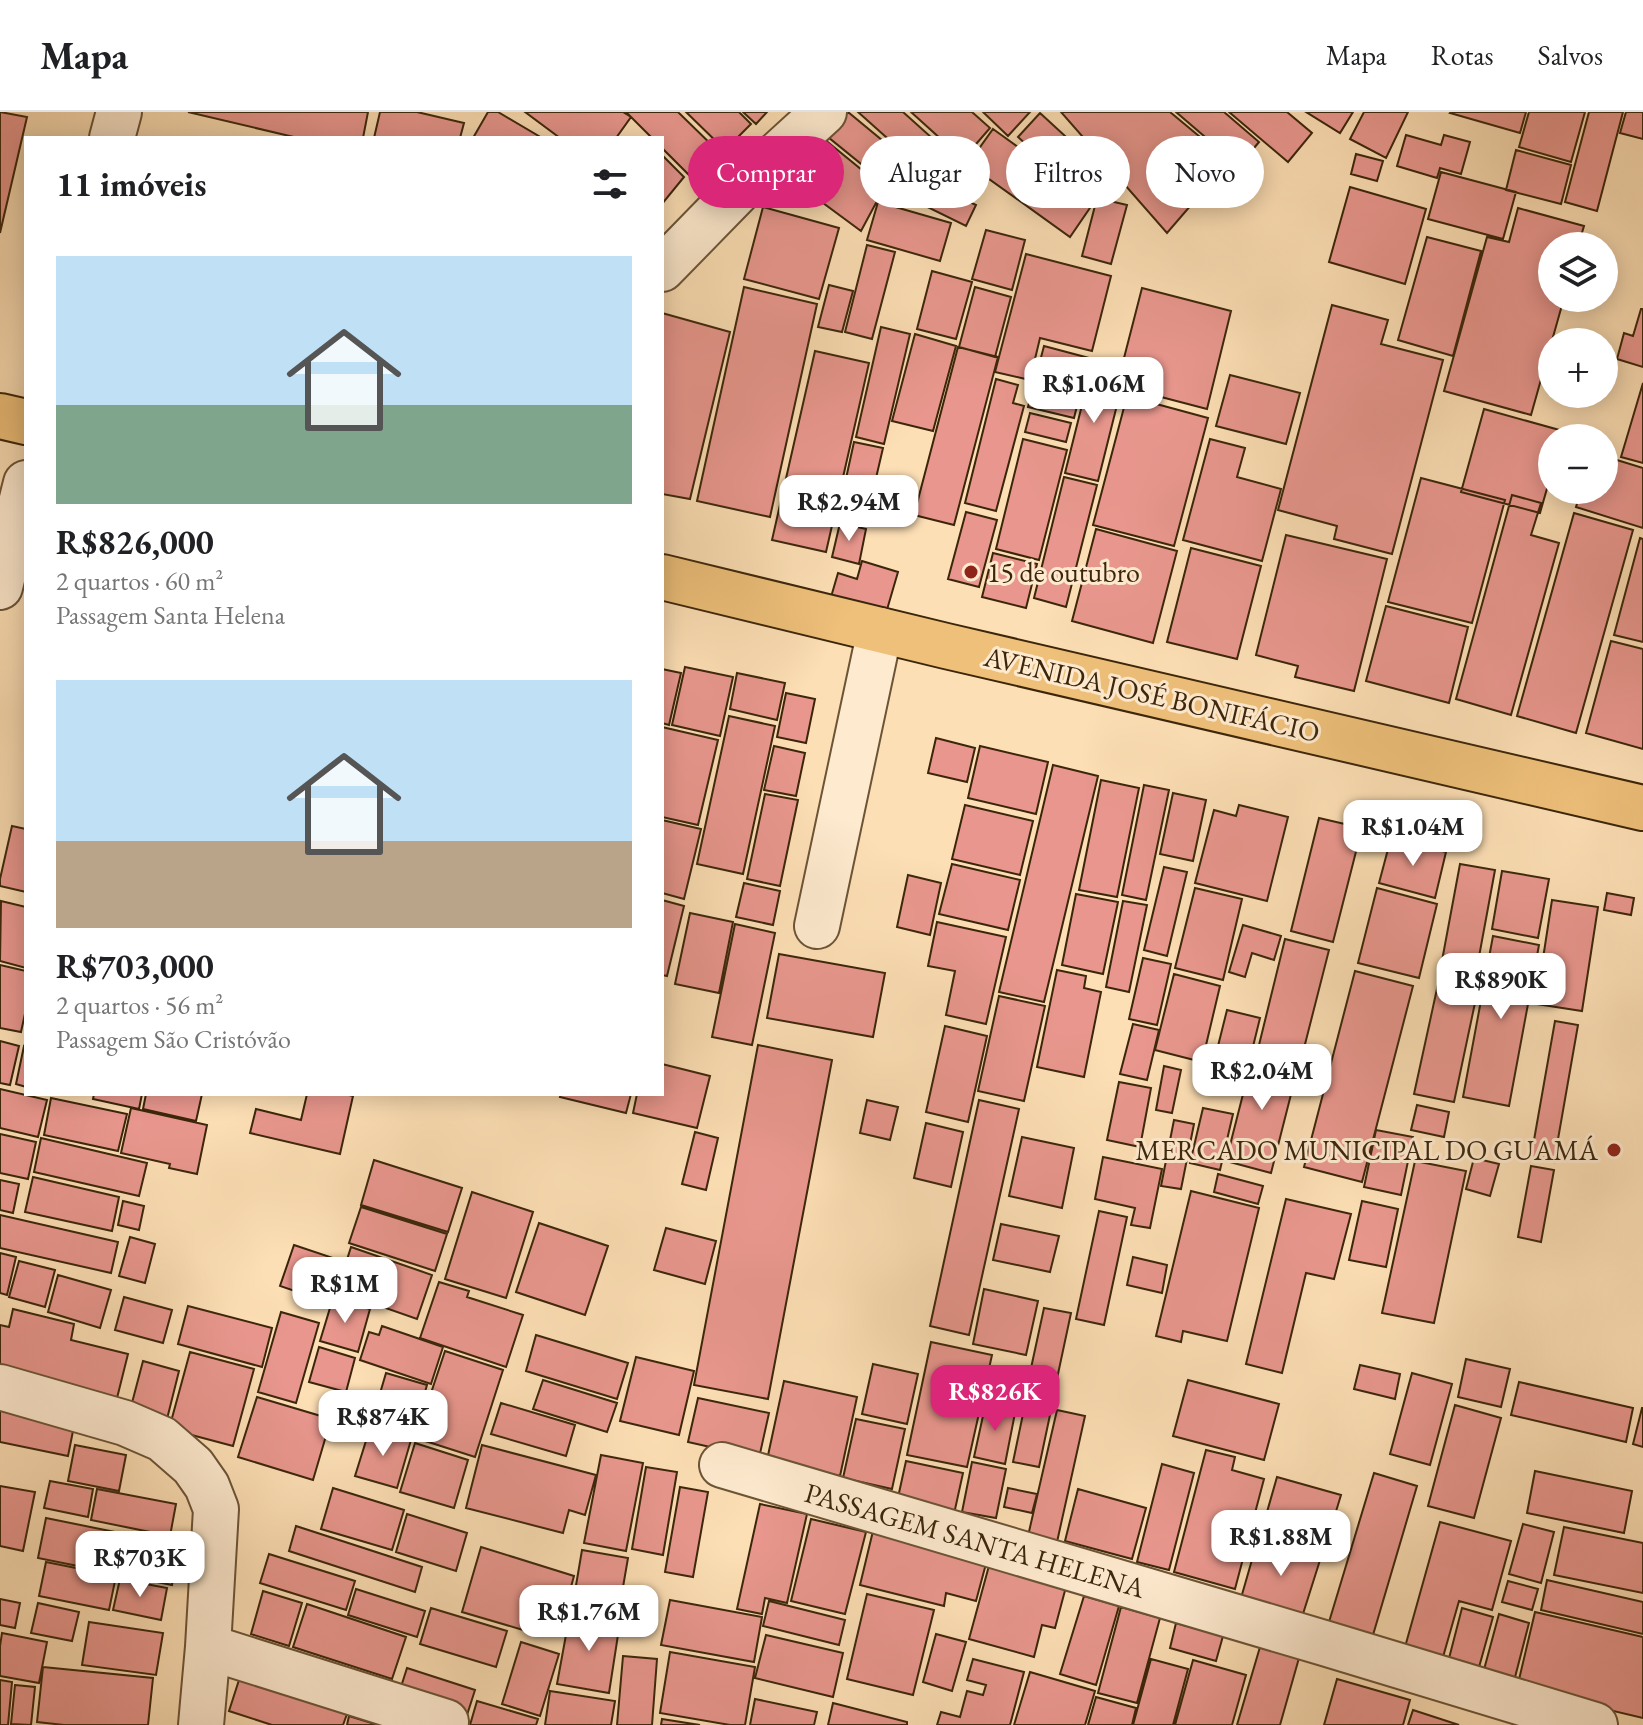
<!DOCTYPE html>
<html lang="pt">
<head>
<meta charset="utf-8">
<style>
	body { margin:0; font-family:"EB Garamond",serif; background:#f6f6f6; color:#202124; height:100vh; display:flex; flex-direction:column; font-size:30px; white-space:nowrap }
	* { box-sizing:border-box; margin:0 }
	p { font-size:26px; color:#757577 }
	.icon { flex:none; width:44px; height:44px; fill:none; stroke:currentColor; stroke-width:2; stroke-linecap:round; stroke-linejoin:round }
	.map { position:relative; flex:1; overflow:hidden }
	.sheet { position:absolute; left:24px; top:24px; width:640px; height:960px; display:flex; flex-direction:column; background:#fff; border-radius:0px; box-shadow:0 4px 20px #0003 }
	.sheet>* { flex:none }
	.banner { position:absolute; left:688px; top:24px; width:760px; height:72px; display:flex; gap:16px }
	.controls { position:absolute; left:1538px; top:120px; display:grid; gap:16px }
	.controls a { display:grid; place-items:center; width:80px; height:80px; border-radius:50%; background:#fff; box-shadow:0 4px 20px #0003; font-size:40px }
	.price { position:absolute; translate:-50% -68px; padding:0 18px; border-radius:16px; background:#fff; color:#222; font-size:26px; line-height:52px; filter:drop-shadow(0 2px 4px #0008) }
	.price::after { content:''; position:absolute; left:50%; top:48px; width:24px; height:18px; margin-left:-12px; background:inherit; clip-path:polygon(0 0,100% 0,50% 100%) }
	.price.selected { background:#db2777; color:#fff }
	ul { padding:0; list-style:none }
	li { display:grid; align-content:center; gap:16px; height:424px; padding:0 32px }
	li span { display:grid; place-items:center; height:248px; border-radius:0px; color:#555 }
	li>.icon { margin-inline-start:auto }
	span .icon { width:144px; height:144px; fill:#fffc; stroke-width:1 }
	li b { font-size:34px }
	h2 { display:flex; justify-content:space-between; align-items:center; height:96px; padding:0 32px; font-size:34px }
	.pill { padding:0 28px; border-radius:36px; background:#fff; box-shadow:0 4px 20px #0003; font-size:28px; line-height:72px }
	.pill.selected { background:#db2777; color:#fff }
	header { display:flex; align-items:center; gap:48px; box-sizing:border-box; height:112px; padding:0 40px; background:#fff; border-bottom:2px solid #e0e0e0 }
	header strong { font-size:38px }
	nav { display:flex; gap:44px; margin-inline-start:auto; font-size:28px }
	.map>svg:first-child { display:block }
</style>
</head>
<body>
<header>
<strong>Mapa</strong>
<nav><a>Mapa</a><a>Rotas</a><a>Salvos</a></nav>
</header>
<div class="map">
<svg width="1643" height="1613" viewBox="0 0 1643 1613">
	<rect width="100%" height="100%" fill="#fddfb5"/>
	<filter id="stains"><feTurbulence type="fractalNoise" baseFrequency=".0025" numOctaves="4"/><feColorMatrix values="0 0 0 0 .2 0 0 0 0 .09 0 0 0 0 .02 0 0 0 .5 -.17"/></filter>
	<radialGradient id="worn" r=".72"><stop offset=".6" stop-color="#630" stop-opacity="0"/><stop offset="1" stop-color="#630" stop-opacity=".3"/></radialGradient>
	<!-- building -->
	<path fill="#e9978e" stroke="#3c260b" stroke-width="2" d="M0,0L27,5L0,121Z
		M188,0H368L363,26H298Z
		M380,0H417L464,11L460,26H374Z
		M488,0H498L542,26H473Z
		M525,0H623L631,5L616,26H560Z
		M626,0H678L719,40L693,67L662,36V26H652Z
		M686,0H739L751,12L725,38Z
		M743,0H767L756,12Z
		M848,0L912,53L892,77L828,25Z
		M858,0H903L961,52L942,75Z
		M911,0H972L990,16L963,47Z
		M983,0H1030L1008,24Z
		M1061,0H1170L1229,49L1167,121Z
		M1176,0H1224L1259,30L1239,54Z
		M1229,0H1287L1312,21L1288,50Z
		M1306,0H1353L1340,21Z
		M1364,0H1408L1386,46L1350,27Z
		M1451,0H1526L1520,21L1450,1Z
		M1529,0H1585L1571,50L1519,35Z
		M1589,0H1623L1597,99L1565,90Z
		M1626,0H1643V27L1620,21Z
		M1040,1L1077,35L1055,59L1018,25Z
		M993,17L1094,90L1070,125L968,52Z
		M1406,23L1441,33L1444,23L1470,30L1461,62L1440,56L1437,66L1397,54Z
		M824,27L884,76L861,119L792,68Z
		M1516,38L1571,53L1561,92L1506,78Z
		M1356,42L1383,49L1377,69L1351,62Z
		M662,43L684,65L662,92Z
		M1441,60L1516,80L1503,127L1428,107Z
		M911,62L976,93L966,114L901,82Z
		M1350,75L1426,97L1405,172L1329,150Z
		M1097,86L1127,93L1111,152L1082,144Z
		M878,90L951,111L940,149L867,128Z
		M763,95L839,116L819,187L744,167Z
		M1518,96L1584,114L1578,134H1552V186H1564L1531,303L1444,279L1487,125L1509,130Z
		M986,118L1025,128L1012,178L972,167Z
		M1427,125L1481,139L1453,244L1398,228Z
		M867,133L895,140L872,227L845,220Z
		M1026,142L1111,164L1092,239L1040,226L1030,268L995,260Z
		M932,159L972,170L956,227L917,217Z
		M829,173L853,179L842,220L818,215Z
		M744,175L817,192L770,405L697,389Z
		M975,175L1011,185L995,245L959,235Z
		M1142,176L1231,199L1207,297L1142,280L1149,253L1124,246Z
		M1332,193L1388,208L1381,232L1443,248L1392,442L1334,427L1337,414L1278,398Z
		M1641,197H1643V255L1617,247L1624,221L1633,224Z
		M662,201L730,220L690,387L662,382Z
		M881,215L910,222L884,332L856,325Z
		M915,222L956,234L933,319L892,309Z
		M1044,234L1089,246L1074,306L1028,295Z
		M958,235L998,245L954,413L914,403Z
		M815,239L869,251L826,440L772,428Z
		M1091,257L1124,265L1098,369L1065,361Z
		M1230,263L1300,281L1286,332L1216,314Z
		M996,267L1018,273L1013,291L1024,294L996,399L965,391Z
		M1643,271V351L1621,345Z
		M1127,284L1208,306L1174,434L1093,413Z
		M1484,297L1563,319L1561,326H1552V359L1540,401L1461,380Z
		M1030,301L1071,311L1066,330L1025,320Z
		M1023,327L1067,338L1039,448L996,437Z
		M1210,327L1245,336L1237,365L1281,377L1262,449L1183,428Z
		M854,330L883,336L866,409L838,403Z
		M1604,344L1643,356V416L1576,395L1581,378H1604Z
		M1064,365L1097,373L1066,495L1034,486Z
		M1421,366L1505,388L1472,511L1388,490Z
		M1512,383L1541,391L1531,423L1559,431L1511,603L1456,587Z
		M966,400L997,408L979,475L948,467Z
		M1574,401L1633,418L1576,621L1517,604Z
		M840,411L866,417L859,452L832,445Z
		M1096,417L1177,439L1153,531L1072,509Z
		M1286,423L1387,447L1354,579L1295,565L1298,554L1256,543Z
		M1640,426L1643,427V530L1614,523Z
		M1191,436L1261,454L1237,547L1167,530Z
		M993,441L1037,452L1026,496L982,485Z
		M862,449L898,460L886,501L831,485L838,461L857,467Z
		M1386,494L1468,515L1449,591L1366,569Z
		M1611,529L1643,537V637L1586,621Z
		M685,555L733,565L720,624L672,613Z
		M662,557L681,561L669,613L662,611Z
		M737,561L785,571L777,608L730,597Z
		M786,581L815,587L806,631L777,625Z
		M729,604L775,614L743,762L697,752Z
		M662,615L718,628L698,713L662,705Z
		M936,626L975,636L967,670L928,661Z
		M774,634L805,641L796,684L764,678Z
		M980,634L1048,650L1036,702L968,686Z
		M1053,653L1098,664L1044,890L999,880Z
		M1101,668L1139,676L1117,785L1079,778Z
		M1144,673L1169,678L1146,788L1122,783Z
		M1173,681L1206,688L1193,749L1160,742Z
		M765,682L798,688L780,774L747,767Z
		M965,693L1033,709L1020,763L952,747Z
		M1239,693L1288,705L1267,789L1195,771L1214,698L1236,704Z
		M1319,706L1362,716L1333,830L1291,819Z
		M662,708L701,717L684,787L662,781Z
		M12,714L26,717V780L0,774V767Z
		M1391,726L1446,740L1435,786L1379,771Z
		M952,752L1020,768L1008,818L939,802Z
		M1460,752L1495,758L1476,861L1441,854Z
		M1164,755L1187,760L1167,844L1144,838Z
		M1502,759L1549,767L1538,826L1492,817Z
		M908,763L941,771L930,823L897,815Z
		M744,771L780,779L773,813L736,805Z
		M1195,776L1242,787L1223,868L1175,856Z
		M1377,776L1437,792L1419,866L1358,851Z
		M1607,781L1634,786L1631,803L1604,798Z
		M1076,782L1118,790L1103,862L1062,853Z
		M662,788L684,794L667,864L662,863Z
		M1552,788L1598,795L1582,899L1536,892Z
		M1,789L26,795V856L0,849Z
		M1123,789L1147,793L1129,880L1106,875Z
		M690,801L733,810L719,881L675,872Z
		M937,810L1006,825L986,912L946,903L955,859L928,854Z
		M735,812L775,821L752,933L712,925Z
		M1243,813L1281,824L1274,848L1252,841L1245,865L1229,860Z
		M1493,824L1539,833L1509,994L1463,985Z
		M1285,827L1329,838L1302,944L1259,933Z
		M779,842L885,861L873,925L767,906Z
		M1143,846L1171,852L1157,913L1129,907Z
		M0,853L26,859V897L21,920L0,916Z
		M1057,858L1086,864L1084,876L1101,880L1084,965L1037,955Z
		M1355,859L1413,874L1362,1070L1304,1055Z
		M1174,862L1220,874L1202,950L1155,938Z
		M1440,863L1479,872L1454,990L1414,982Z
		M999,884L1045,894L1024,989L978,979Z
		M1227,898L1260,906L1247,959L1214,950Z
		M1555,909L1578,913L1554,1050L1531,1045Z
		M1133,912L1159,918L1147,968L1120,962Z
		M945,914L987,924L968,1010L926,1000Z
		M0,929L19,934L10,973L0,971Z
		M758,933L832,948L768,1287L694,1273Z
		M24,934L26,935V975L16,972Z
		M1254,939L1299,951L1271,1061L1226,1049Z
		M662,952L710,964L697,1016L633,1001L637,982H662Z
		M1164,954L1181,958L1172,1001L1156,998Z
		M1119,970L1151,976L1140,1035L1107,1028Z
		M0,977L47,988L38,1025L0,1016Z
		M94,982H142L139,997L93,987Z
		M146,982H202L196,1009L143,997Z
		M307,982H345L353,984L340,1042L250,1021L256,997L301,1008Z
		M561,982H631L626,1001L560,985Z
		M51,986L127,1002L118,1039L44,1023Z
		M867,988L898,995L890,1028L860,1021Z
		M979,988L1019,997L969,1223L930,1214Z
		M1417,993L1449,1000L1444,1025L1411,1018Z
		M131,996L207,1013L197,1062L169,1056L170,1052L121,1041Z
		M1203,996L1233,1002L1220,1058L1190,1051Z
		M1174,1008L1194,1012L1181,1077L1161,1074Z
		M926,1011L963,1020L951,1075L914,1066Z
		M1376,1018L1413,1025L1401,1083L1364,1075Z
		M695,1020L718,1026L706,1078L682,1072Z
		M0,1022L36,1030L28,1067L0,1061Z
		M1022,1025L1074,1036L1062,1096L1009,1084Z
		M41,1026L147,1051L139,1084L34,1060Z
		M1103,1045L1162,1057L1150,1116L1131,1113L1135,1096L1095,1087Z
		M1474,1046L1499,1052L1490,1084L1466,1077Z
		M374,1048L462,1076L448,1120L361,1093Z
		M1415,1049L1466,1059L1434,1211L1382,1201Z
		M1531,1054L1554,1058L1541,1130L1518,1125Z
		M1218,1062L1263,1074L1258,1092L1214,1080Z
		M33,1065L119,1085L112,1119L25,1100Z
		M0,1068L19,1072L13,1101L0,1098Z
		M1191,1079L1259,1096L1227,1229L1183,1219L1181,1230L1156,1224Z
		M472,1080L533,1100L506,1186L445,1167Z
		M1286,1087L1351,1102L1334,1167L1306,1161L1282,1261L1246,1252Z
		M123,1089L144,1094L139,1118L118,1113Z
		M1362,1089L1398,1097L1386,1155L1349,1148Z
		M361,1095L447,1122L435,1159L349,1131Z
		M1099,1099L1127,1105L1104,1213L1076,1207Z
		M0,1103L118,1130L111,1161L0,1136Z
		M539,1111L608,1134L585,1203L516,1180Z
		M1001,1112L1059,1124L1050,1160L993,1148Z
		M666,1116L716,1129L705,1172L654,1158Z
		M130,1125L155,1132L145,1171L119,1164Z
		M294,1133L342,1149L327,1190L280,1174Z
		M351,1135L432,1163L417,1207L337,1179Z
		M0,1141L16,1145L7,1183L0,1181Z
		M1133,1145L1167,1153L1162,1181L1127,1173Z
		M19,1149L55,1158L45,1195L9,1185Z
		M58,1163L111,1178L100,1216L48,1200Z
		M439,1170L469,1179L467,1185L523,1203L506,1255L420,1226Z
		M984,1177L1038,1189L1026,1243L973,1232Z
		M124,1185L172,1198L163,1231L115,1218Z
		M333,1186L370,1197L358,1240L320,1229Z
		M188,1194L272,1216L262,1255L178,1232Z
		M1044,1196L1071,1201L1055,1276L1028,1270Z
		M13,1197L74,1212L71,1228L128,1242L117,1286L0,1257V1213L9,1215Z
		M281,1200L319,1211L296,1291L258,1280Z
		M382,1214L443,1235L431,1272L360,1248L369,1220L379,1223Z
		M536,1223L628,1251L617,1287L526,1259Z
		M931,1230L992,1243L967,1355L907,1343Z
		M319,1235L355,1246L346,1280L309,1270Z
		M445,1239L503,1258L475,1345L416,1326Z
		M190,1240L254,1257L233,1334L169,1317Z
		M636,1245L694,1259L679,1323L620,1309Z
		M1466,1247L1510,1257L1501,1295L1458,1285Z
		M143,1249L179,1259L165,1315L128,1306Z
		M873,1252L918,1262L907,1312L862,1302Z
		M1360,1253L1400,1262L1395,1287L1354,1277Z
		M386,1261L427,1273L412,1325L371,1312Z
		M1412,1261L1452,1272L1430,1353L1390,1342Z
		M543,1268L617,1291L607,1320L533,1297Z
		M1188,1268L1279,1292L1264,1348L1173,1324Z
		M784,1269L857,1285L840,1364L767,1348Z
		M1519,1270L1633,1296L1626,1330L1511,1303Z
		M1028,1278L1054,1284L1039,1355L1013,1350Z
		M257,1285L331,1307L313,1368L238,1345Z
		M698,1286L769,1301L759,1346L688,1330Z
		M986,1290L1016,1296L1005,1352L974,1345Z
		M501,1291L575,1313L566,1344L491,1322Z
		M0,1293L75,1309L68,1344L0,1330Z
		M1455,1293L1501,1306L1474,1406L1428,1394Z
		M1642,1296H1643V1335L1633,1332Z
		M1057,1298L1085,1304L1057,1430L1028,1424Z
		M856,1307L905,1317L892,1377L843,1366Z
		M370,1316L411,1328L397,1376L355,1364Z
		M415,1331L468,1348L454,1396L400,1380Z
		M75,1333L126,1343L119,1379L68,1369Z
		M482,1333L596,1363L585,1403L569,1398L563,1421L466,1396Z
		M1206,1338L1235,1345L1232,1358L1264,1367L1235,1477L1174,1460Z
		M601,1343L643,1351L626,1439L584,1431Z
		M906,1349L963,1361L954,1402L897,1390Z
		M972,1350L1006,1357L996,1406L962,1400Z
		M1162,1352L1194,1361L1169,1458L1137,1450Z
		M646,1355L677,1360L663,1443L632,1437Z
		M1535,1359L1632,1379L1624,1421L1527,1401Z
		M1374,1361L1417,1374L1373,1523L1329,1510Z
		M1277,1365L1341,1383L1324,1439L1261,1421Z
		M50,1369L93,1377L88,1405L44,1396Z
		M0,1374L35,1380L23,1439L0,1434Z
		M680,1375L708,1380L693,1465L665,1460Z
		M333,1376L404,1398L392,1438L321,1417Z
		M1008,1376L1037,1382L1032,1401L1004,1395Z
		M97,1377L176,1392L170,1424L91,1408Z
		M1078,1377L1146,1396L1132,1447L1065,1429Z
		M760,1392L807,1402L787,1491L765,1486L762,1502L737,1497Z
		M407,1402L467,1421L456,1459L396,1440Z
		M46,1406L179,1433L172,1473L38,1446Z
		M811,1407L866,1420L845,1502L791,1489Z
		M1440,1410L1511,1429L1492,1498L1459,1489L1443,1545L1405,1535Z
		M1523,1412L1554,1420L1541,1471L1509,1462Z
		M296,1414L422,1455L415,1480L289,1439Z
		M1564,1415L1643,1431V1481L1554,1463Z
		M873,1419L987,1448L976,1489L946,1481L944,1494L860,1473Z
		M1258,1427L1321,1445L1302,1505L1241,1486Z
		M481,1435L574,1464L566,1493L533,1483L523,1518L462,1500Z
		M582,1438L628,1446L618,1504L572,1497Z
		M269,1442L355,1469L346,1498L260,1471Z
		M46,1450L116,1464L109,1498L39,1484Z
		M990,1450L1067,1471L1055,1516L1042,1513L1034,1545L969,1527Z
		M120,1467L167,1476L161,1508L113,1498Z
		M1547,1468L1643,1490V1522L1541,1498Z
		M1508,1469L1538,1477L1532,1498L1502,1490Z
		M356,1477L425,1499L417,1525L348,1503Z
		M263,1479L302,1491L289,1534L251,1522Z
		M867,1482L934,1498L913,1583L847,1567Z
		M1084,1484L1119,1494L1096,1573L1060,1562Z
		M0,1487L20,1491L15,1516L0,1513Z
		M670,1488L762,1505L754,1550L661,1533Z
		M769,1489L845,1508L839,1533L763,1514Z
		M38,1491L79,1500L72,1529L31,1521Z
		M307,1492L406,1525L392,1567L293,1535Z
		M1121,1495L1160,1506L1137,1591L1098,1581Z
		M431,1496L507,1519L496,1555L420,1532Z
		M1462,1496L1493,1505L1476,1566L1446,1558Z
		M1535,1500L1643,1525V1606L1517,1576Z
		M570,1501L620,1510L609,1581L557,1572Z
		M1499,1502L1529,1511L1513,1573L1482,1565Z
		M89,1510L163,1521L156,1563L82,1553Z
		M1176,1511L1223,1524L1216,1549L1170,1536Z
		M2,1521L47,1530L39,1571L0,1564V1534Z
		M936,1522L966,1530L952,1579L923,1570Z
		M766,1523L843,1541L833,1585L755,1566Z
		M521,1530L559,1542L540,1604L502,1592Z
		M1260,1535L1299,1546L1280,1613H1237Z
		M670,1540L755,1555L745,1613H730L660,1601Z
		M623,1544L657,1547L652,1613H617Z
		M973,1547L1024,1560L1010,1613H937L941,1600L960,1605L967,1579L983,1583L986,1573L967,1568Z
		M1151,1547L1188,1557L1173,1613H1133Z
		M1193,1548L1246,1563L1232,1613H1175Z
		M43,1555L153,1566L148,1613H64L37,1610Z
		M407,1556L475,1578L467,1603L399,1581Z
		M1030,1560L1095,1579L1085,1613H1014Z
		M1337,1567L1410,1588L1403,1613H1324Z
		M0,1568L12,1570L8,1613H0Z
		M239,1568L347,1602L343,1613H272L229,1599Z
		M15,1573L35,1575L31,1613L11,1612Z
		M550,1579L615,1589L611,1613H545Z
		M1096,1585L1136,1596L1132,1613H1088Z
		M755,1587L817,1600L814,1613H750Z
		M477,1589L538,1607L536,1613H470Z
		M833,1591L907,1610V1613H828Z
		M1413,1598L1459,1613H1408Z
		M349,1604L378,1613H347Z
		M662,1607L700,1613H661Z"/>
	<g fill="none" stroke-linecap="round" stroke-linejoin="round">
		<!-- minor casing -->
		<g stroke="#6c5436" stroke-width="48">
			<path id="minor" d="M112,26L119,0
				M662,157L743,74L824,0
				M0,475L26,371
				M817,814L880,518
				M0,1275L125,1311L162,1327L193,1354L207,1374L216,1397L208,1535L201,1613
				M722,1353L1324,1531L1595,1613
				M208,1535L446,1610"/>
		</g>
		<!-- major casing -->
		<g stroke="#3c260b" stroke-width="48">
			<path id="major" d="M0,304L26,310
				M662,465L946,534L1643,696"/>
		</g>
		<!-- minor -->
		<use href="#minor" stroke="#feeacf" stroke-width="44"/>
		<!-- major -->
		<use href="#major" stroke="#eec07a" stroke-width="44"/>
	</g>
	<!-- markers -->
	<g fill="#8f2418" stroke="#feeacf" stroke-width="3">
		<circle cx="971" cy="460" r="8"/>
		<circle cx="1614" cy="1038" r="8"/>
	</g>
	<g text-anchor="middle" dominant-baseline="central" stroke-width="6" stroke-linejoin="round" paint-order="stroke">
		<!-- poi labels -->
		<g font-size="28" fill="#3c260b" stroke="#feeacf" text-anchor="start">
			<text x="987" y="460">15 de outubro</text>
			<text x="1598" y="1038" text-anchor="end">MERCADO MUNICIPAL DO GUAMÁ</text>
		</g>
		<!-- street labels -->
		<g font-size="28" fill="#3c260b" stroke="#feeacf">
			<text transform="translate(1152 582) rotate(13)">AVENIDA JOSÉ BONIFÁCIO</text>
			<text transform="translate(975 1428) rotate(16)">PASSAGEM SANTA HELENA</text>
		</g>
	</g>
	<rect width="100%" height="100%" filter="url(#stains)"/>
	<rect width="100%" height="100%" fill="url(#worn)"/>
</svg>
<div class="controls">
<a><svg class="icon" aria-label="layers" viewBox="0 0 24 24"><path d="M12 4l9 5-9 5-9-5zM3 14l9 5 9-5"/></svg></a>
<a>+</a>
<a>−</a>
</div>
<b class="price" style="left:1094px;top:313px">R$1.06M</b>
<b class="price" style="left:849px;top:431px">R$2.94M</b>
<b class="price" style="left:1413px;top:756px">R$1.04M</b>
<b class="price" style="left:1501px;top:909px">R$890K</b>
<b class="price" style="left:1262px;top:1000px">R$2.04M</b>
<b class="price" style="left:345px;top:1213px">R$1M</b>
<b class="price selected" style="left:995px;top:1321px">R$826K</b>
<b class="price" style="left:383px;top:1346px">R$874K</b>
<b class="price" style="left:1281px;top:1466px">R$1.88M</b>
<b class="price" style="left:140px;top:1487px">R$703K</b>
<b class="price" style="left:589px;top:1541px">R$1.76M</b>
<div class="banner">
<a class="pill selected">Comprar</a>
<a class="pill">Alugar</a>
<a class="pill">Filtros</a>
<a class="pill">Novo</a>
</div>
<section class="sheet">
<h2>11 imóveis<svg class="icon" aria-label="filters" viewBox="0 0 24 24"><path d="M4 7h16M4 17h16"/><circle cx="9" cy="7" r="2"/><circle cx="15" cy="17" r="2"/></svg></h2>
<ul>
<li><span style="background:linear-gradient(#bfe0f5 60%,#7fa58c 0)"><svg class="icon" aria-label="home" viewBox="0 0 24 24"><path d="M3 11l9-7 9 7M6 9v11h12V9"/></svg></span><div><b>R$826,000</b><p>2 quartos · 60 m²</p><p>Passagem Santa Helena</p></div></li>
<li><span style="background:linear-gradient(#bfe0f5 65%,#b9a48a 0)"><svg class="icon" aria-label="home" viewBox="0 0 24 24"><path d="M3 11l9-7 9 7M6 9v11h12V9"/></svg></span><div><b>R$703,000</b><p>2 quartos · 56 m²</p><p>Passagem São Cristóvão</p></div></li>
</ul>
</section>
</div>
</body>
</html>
